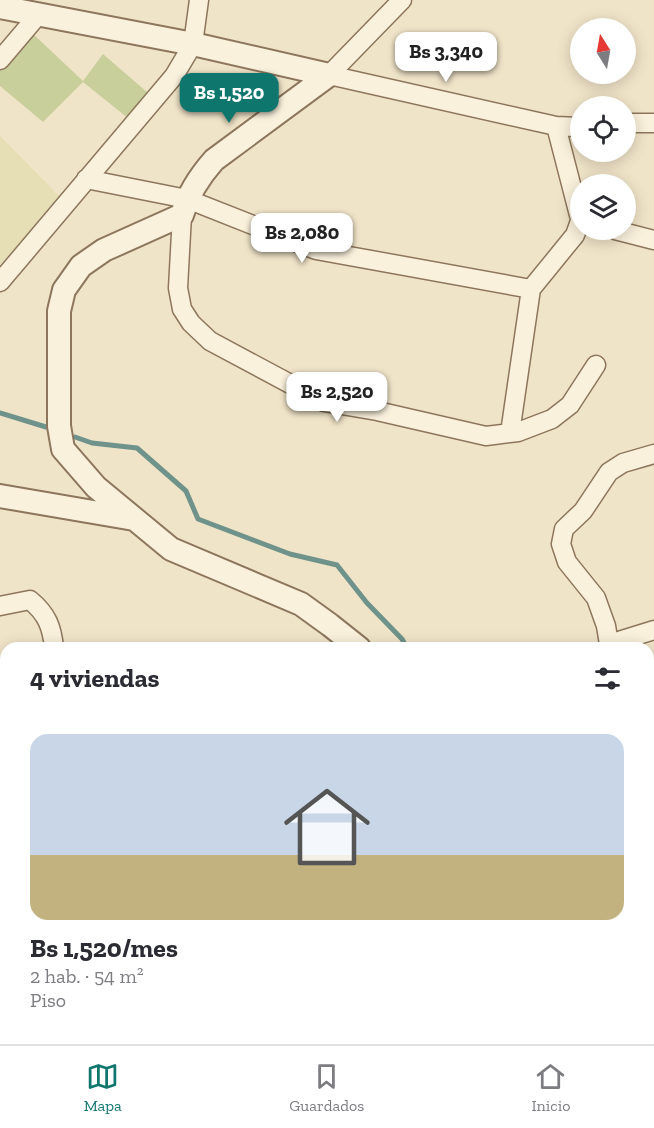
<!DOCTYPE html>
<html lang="es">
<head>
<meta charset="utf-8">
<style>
	body { margin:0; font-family:"Zilla Slab",serif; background:#f2f2f3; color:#2b2b33; height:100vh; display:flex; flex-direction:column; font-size:22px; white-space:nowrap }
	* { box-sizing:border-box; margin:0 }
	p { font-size:20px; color:#7c7c81 }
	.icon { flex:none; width:33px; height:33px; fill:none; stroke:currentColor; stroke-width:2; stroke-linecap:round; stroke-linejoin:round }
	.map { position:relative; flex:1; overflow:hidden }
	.panel { position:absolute; left:0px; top:642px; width:654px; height:402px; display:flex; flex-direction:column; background:#fff; border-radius:18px 18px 0 0; box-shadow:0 3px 15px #0003 }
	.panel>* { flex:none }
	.needle { width:39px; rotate:349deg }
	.fabs { position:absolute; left:570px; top:18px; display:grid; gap:12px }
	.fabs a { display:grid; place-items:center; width:66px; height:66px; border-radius:50%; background:#fff; box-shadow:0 3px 15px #0003; font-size:30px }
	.price { position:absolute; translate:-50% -51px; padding:0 14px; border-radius:12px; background:#fff; color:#222; font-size:20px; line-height:39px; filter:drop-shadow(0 2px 3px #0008) }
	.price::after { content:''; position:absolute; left:50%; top:36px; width:18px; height:14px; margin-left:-9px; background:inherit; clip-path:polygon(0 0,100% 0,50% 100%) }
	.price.current { background:#0f766e; color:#fff }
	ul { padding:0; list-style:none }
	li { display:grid; align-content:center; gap:12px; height:318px; padding:0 30px }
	li span { display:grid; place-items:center; height:186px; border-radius:18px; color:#555 }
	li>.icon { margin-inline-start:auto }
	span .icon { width:108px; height:108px; fill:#fffc; stroke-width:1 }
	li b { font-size:26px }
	h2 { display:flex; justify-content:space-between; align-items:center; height:72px; padding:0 30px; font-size:26px }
	.tabs { display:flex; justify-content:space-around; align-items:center; height:84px; border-top:2px solid #e1e1e2; background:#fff; font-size:16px; color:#7c7c81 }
	.tabs a { display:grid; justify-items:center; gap:3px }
	.tabs .current { color:#0f766e }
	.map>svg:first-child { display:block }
</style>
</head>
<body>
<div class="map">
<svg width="654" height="1044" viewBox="0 0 654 1044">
	<rect width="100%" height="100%" fill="#f0e4c8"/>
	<!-- farmland -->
	<path fill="#e6deb5" d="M0,136L63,200L0,273Z"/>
	<!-- green -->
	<path fill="#c9cf9b" d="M31,32L83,81L103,54L148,93L129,119L83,82L43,122L0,86V71Z"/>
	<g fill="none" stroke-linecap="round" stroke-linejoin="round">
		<!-- stream -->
		<path stroke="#6f938a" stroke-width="5" d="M0,413L46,427
			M75,437L92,443L137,448L186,491L198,519L290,554L337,565L367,603L402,639L407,648
			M648,719L654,716
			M99,1038L101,1044"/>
		<!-- minor casing -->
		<g stroke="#8d765c" stroke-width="21">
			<path id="minor" d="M0,60L39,14
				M329,75L556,126L580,127
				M329,75L402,0
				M626,123H654
				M556,126L580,219
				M86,179L187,199L316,250L531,289
				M182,215L178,288L182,309L191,323L210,341L324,402L377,411L486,436L518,432L552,419L570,405L596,365
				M615,230L654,240
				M0,282L174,76L193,44L199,0
				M510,433L531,289L575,235L580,221
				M0,606L30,600C47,614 52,627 54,648
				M609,644L654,630
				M608,648L609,644L606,626L596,598L567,562L561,544L564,529L583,511L609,472L623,463L654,454
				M0,784L6,783
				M0,958L6,952
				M437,1038L439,1044
				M652,1044L654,1043"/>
		</g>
		<!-- tertiary casing -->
		<g stroke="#8d765c" stroke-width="26">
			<path id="tertiary" d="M0,7L193,44L329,75
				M329,75L214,160C199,177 188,194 182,215L104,250L81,266L64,290L59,311V426L63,449L96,487L171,549L301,604L330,625L359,648
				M0,496L134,519
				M648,847L654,846"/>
		</g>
		<!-- minor -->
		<use href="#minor" stroke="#faf1dc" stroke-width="18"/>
		<!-- tertiary -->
		<use href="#tertiary" stroke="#faf1dc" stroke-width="22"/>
	</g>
</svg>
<div class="fabs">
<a><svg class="needle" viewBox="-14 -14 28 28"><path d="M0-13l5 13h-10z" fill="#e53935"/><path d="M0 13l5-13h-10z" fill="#7c7c81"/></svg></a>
<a><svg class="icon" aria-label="locate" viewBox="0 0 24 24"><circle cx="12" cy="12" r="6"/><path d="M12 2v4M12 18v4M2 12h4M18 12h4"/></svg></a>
<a><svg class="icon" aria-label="layers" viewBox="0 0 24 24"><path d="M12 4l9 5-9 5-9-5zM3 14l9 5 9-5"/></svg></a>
</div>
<b class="price" style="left:446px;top:83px">Bs 3,340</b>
<b class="price current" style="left:229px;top:124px">Bs 1,520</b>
<b class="price" style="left:302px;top:264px">Bs 2,080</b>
<b class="price" style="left:337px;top:423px">Bs 2,520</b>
<section class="panel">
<h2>4 viviendas<svg class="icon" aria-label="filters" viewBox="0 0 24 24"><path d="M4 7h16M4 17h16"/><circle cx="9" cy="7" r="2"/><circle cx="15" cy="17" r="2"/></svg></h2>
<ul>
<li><span style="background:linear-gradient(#c9d6e8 65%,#c2b280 0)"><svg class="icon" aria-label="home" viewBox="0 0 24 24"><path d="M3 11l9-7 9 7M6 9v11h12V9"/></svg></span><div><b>Bs 1,520/mes</b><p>2 hab. · 54 m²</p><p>Piso</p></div></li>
</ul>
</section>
</div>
<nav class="tabs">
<a class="current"><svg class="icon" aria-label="map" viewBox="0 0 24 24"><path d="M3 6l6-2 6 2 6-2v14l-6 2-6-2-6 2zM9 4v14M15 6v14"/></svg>Mapa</a>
<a><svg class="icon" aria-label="saved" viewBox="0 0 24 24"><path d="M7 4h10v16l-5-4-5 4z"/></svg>Guardados</a>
<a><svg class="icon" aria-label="home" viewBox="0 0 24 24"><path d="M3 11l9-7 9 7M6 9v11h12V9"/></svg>Inicio</a>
</nav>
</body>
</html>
